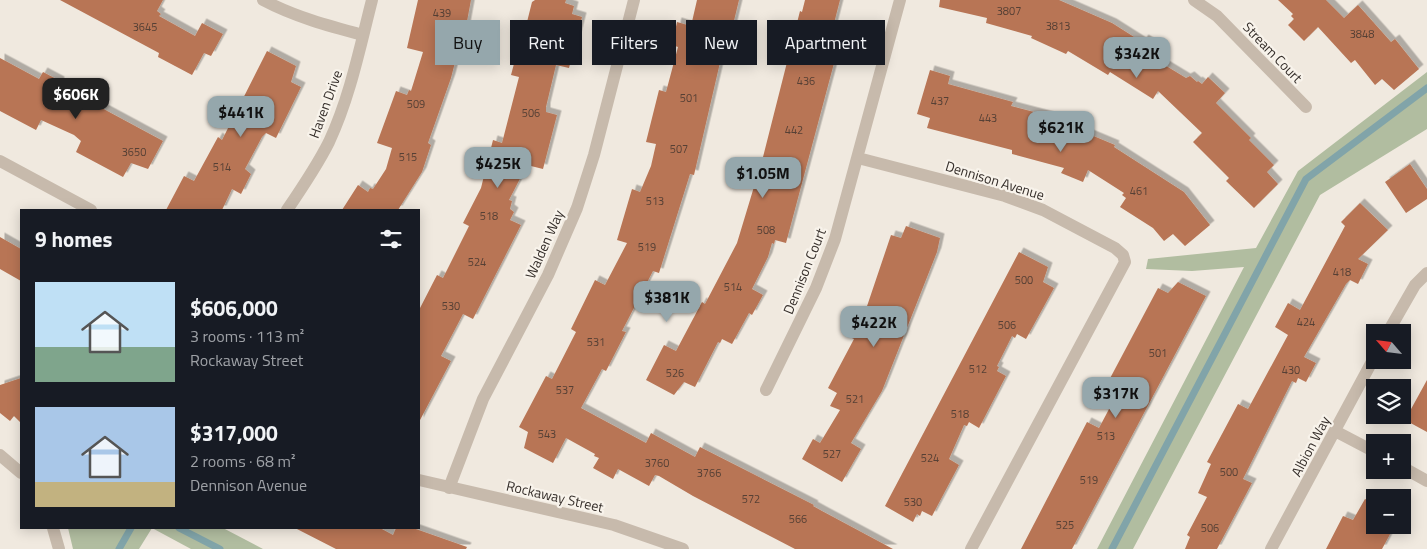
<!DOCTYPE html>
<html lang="en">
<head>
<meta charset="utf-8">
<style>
	body { margin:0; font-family:"Titillium Web",sans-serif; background:#20242c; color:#f1f3f6; height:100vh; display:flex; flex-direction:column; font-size:19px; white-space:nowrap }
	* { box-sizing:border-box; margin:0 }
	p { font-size:16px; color:#9ea1a6 }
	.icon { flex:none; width:28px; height:28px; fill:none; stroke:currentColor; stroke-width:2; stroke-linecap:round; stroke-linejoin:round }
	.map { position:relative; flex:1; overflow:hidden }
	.sheet { position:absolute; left:20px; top:209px; width:400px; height:320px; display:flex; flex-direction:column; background:#171b24; border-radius:0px; box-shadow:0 2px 12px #0003 }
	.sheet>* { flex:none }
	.hud { position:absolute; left:435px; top:20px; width:475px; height:45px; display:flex; gap:10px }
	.needle { width:32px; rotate:298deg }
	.buttons { position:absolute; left:1366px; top:324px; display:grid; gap:10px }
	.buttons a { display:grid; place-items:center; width:45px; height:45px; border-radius:0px; background:#171b24; box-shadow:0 2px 12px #0003; font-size:25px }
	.price { position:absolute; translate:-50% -42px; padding:0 11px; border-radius:10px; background:#95a7ac; color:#111; font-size:16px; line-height:32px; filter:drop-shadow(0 1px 2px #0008) }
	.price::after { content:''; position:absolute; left:50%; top:30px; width:15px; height:11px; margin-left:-8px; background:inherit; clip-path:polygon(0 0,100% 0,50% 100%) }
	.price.active { background:#222; color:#fff }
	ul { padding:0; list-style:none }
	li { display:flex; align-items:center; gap:15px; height:125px; padding:0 15px }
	li span { display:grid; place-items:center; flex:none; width:140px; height:100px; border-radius:0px; color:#555 }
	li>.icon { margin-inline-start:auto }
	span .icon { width:60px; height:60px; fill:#fffc; stroke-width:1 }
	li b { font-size:21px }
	h2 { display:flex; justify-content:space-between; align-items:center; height:60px; padding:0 15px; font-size:21px }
	.pill { padding:0 18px; border-radius:0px; background:#171b24; box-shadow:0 2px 12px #0003; font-size:18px; line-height:45px }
	.pill.active { background:#95a7ac; color:#111 }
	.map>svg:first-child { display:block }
</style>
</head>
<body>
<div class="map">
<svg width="1427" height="549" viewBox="0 0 1427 549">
	<defs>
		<filter id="shadow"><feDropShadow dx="4.5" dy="-4.5" stdDeviation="0" flood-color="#0004"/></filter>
	</defs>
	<rect width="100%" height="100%" fill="#f0e9df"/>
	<!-- green -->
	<path fill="#b1bda0" d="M1427,72V129L1320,195L1133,549H1097L1244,267L1192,271L1146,269L1148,259L1256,248L1298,171Z
		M68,528H223L263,549H191L152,528L139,549H73Z"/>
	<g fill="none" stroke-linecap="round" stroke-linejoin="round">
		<!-- stream -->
		<path stroke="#81a4a9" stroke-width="7" d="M179,528L220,549
			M119,549L131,528
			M1112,549L1306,179L1427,88"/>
	</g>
	<!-- building -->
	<path fill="#b87555" filter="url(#shadow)" d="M60,0H163L157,11L161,14L159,16L195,36L202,23L223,34L211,56L204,53L192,75L158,57L159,53Z
		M418,0H471L465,32L463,31L451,78L428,143L431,145L422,172L398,210H342L358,185L368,192L370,188L373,189L386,169L392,148L377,143L396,91L407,95L409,90L411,91L423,52L407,48Z
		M535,0H566L565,3L574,6L572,14L582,17L569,68L556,65L546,107V112L557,115L543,169L527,165L509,200L512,201L510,209L514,212L510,220L521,225L473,319L463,314L441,356L451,361L419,422V310L437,275L443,278L469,226L463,223L481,188L493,140L502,143L519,77L511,75L520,41L522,42L532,2Z
		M697,0H739L732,29L728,28L694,175L690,174L659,273L653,271L622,331L626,332L606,371L602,369L581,408L646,443L651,433L695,457L700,447L814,505L813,506L822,511L893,549H795L693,496L659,476L655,475L649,486L618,469L613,479L593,468L599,458L594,456L595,454L566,438L553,463L524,448L528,432L519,427L546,376L552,379L576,332L571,329L595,280L605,285L627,243L617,240L632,189L640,192L651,166L656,144L646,142L659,90L666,92L678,47L672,45L677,22L691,26Z
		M805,0H840L831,35L841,37L786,243L775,240L774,244L772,243L768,257L752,289L763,295L752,315L749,313L732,344L722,339L720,343L718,342L695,387L684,382L674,395L646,380L664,345L676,351L702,302L705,304L737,243L763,157L800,11L802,12Z
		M940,0H1059L1112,23L1142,42L1144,39L1164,51L1158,61L1186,78L1190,76L1197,82L1198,81L1202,84L1208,77L1225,93L1216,103L1251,138L1249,140L1274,165L1267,172L1278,184L1254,208L1226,181L1229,178L1193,142L1202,133L1158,91L1153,99L1110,72L1108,75L1068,51L1066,54L1031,38L1032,36L986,23L987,18L939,7Z
		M1278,0H1326L1344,18L1358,5L1391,42L1395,39L1419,69L1394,90L1382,79L1375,85L1355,60L1351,63L1318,27L1304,41L1288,25L1294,19L1291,16L1293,14Z
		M267,51L296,66L291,82L301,87L276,138L266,133L262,137L245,169L251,174L241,194L232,189L222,210H166L184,176L194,181L218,137L222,140Z
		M0,58L39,79L43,72L60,81L59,85L163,141L148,169L131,163L123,177L76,152L81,141L74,135L41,120L36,130L0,111Z
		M930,70L950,76L948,84L1013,102L1011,106L1061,119L1060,122L1115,145L1114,147L1184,192L1210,225L1185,246L1173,234L1164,241L1153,228L1120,207L1126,198L1122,195L1124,193L1088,170L1083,182L1061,173L1064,168L1012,154V150L927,128L930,118L917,114Z
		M1410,164L1427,189V199L1406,213L1385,182Z
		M1360,203L1388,230L1358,259L1368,264L1358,284L1350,280L1346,284L1304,357L1316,363L1306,382L1298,378L1296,383L1292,381L1243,479L1252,483L1217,549H1185L1190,537L1187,535L1207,497L1198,493L1211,464L1207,462L1238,404L1248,409L1288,335L1275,327L1288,303L1300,310L1345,226L1341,222Z
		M906,226L940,238L937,252L882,391L851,443L861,449L842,482L802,459L813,439L820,443L840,410L830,406L837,393L828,388L854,339L852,338L860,317L863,318L891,235L901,238Z
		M0,237L21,249V281L0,269Z
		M1019,252L1048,267L1043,282L1054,288L1026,339L1017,334L1015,338L1012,336L997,366L999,367L997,371L1006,376L979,428L969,422L967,426L964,425L949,459L959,465L932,516L922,511L920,516L917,514L913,522L885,506Z
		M1178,282L1206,296L1072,549H1021L1087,422L1099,428L1117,394L1115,393L1117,389L1107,384L1158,288L1168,293Z
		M21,378V423L14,416L10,421L0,413V385Z
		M1427,380V432L1405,420Z
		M1365,499L1375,504V525H1395L1382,549H1326L1343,516L1353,520Z
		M295,528H380L393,535L396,528H413L467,547L466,549H336Z"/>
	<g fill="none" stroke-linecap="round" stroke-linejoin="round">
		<!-- street -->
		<path stroke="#c7baac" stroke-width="12" d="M263,0C295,17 329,26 363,35
			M1194,0L1217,16L1306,107
			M858,158L1005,196L1043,210L1115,248L1123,255L1125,262L971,549
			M0,161L91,210
			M287,210C302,188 317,166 329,142C350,97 360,47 372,0
			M1388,332L1415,285L1427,273
			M766,390L816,288L835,239L900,0
			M1335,431L1375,452
			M0,455L21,473
			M1402,467L1427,481
			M419,480L614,525L683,549
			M449,488L483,399L548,275L577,208L594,155L634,0
			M53,528L59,549
			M1271,549L1375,356"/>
	</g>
	<g text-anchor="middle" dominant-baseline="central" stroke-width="4.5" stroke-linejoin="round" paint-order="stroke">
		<!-- number labels -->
		<g font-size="11" fill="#564035">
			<text x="1009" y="11">3807</text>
			<text x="442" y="13">439</text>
			<text x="1058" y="26">3813</text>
			<text x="145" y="27">3645</text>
			<text x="1362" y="34">3848</text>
			<text x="806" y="81">436</text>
			<text x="689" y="98">501</text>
			<text x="940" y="101">437</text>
			<text x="416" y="104">509</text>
			<text x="531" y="113">506</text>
			<text x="988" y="118">443</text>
			<text x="794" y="130">442</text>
			<text x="679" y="149">507</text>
			<text x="134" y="152">3650</text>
			<text x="408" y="157">515</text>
			<text x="222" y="167">514</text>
			<text x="1139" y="191">461</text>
			<text x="655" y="201">513</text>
			<text x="489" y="216">518</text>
			<text x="766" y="230">508</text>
			<text x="647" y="247">519</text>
			<text x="477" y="262">524</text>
			<text x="1342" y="272">418</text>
			<text x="1024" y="280">500</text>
			<text x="733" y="287">514</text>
			<text x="451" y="306">530</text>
			<text x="1306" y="322">424</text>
			<text x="1007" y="325">506</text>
			<text x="596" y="342">531</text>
			<text x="1158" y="353">501</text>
			<text x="978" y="369">512</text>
			<text x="1291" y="370">430</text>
			<text x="675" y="373">526</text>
			<text x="565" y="390">537</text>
			<text x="855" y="399">521</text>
			<text x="960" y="414">518</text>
			<text x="547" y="434">543</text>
			<text x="1106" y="436">513</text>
			<text x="832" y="454">527</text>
			<text x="930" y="458">524</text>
			<text x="657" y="463">3760</text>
			<text x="1229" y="472">500</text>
			<text x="709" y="473">3766</text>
			<text x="1089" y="480">519</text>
			<text x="751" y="499">572</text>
			<text x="913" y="502">530</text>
			<text x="798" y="519">566</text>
			<text x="1065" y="525">525</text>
			<text x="1210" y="528">506</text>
		</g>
		<!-- street labels -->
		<g font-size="14" fill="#352e2a" stroke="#f8f3eb">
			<text transform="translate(1273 52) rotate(46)">Stream Court</text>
			<text transform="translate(325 104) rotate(-70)">Haven Drive</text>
			<text transform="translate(995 180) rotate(17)">Dennison Avenue</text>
			<text transform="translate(544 244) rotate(-66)">Walden Way</text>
			<text transform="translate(804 271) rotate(-68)">Dennison Court</text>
			<text transform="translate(1310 446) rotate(-62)">Albion Way</text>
			<text transform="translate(555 496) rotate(13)">Rockaway Street</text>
		</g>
	</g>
</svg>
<div class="buttons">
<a><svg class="needle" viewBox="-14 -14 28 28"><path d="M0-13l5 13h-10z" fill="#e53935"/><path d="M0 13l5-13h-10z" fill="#9ea1a6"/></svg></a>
<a><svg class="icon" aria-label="layers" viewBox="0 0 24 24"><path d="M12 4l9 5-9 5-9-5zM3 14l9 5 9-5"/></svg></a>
<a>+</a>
<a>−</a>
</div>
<b class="price" style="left:1137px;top:79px">$342K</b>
<b class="price active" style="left:76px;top:120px">$606K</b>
<b class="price" style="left:241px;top:138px">$441K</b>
<b class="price" style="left:1061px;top:153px">$621K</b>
<b class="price" style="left:498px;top:189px">$425K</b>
<b class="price" style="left:763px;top:199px">$1.05M</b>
<b class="price" style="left:667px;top:323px">$381K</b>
<b class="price" style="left:874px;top:348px">$422K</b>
<b class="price" style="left:1116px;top:419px">$317K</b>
<div class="hud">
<a class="pill active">Buy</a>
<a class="pill">Rent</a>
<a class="pill">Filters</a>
<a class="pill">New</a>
<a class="pill">Apartment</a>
</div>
<section class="sheet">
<h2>9 homes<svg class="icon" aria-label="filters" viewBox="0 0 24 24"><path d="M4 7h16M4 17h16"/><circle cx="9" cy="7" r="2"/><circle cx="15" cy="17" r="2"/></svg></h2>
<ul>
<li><span style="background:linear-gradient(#bfe0f5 65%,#7fa58c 0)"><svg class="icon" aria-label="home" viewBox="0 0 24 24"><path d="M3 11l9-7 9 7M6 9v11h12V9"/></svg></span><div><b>$606,000</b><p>3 rooms · 113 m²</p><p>Rockaway Street</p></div></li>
<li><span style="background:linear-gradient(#a9c7e8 75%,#c2b280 0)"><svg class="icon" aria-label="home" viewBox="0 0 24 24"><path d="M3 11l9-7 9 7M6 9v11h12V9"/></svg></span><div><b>$317,000</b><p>2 rooms · 68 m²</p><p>Dennison Avenue</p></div></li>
</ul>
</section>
</div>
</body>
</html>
